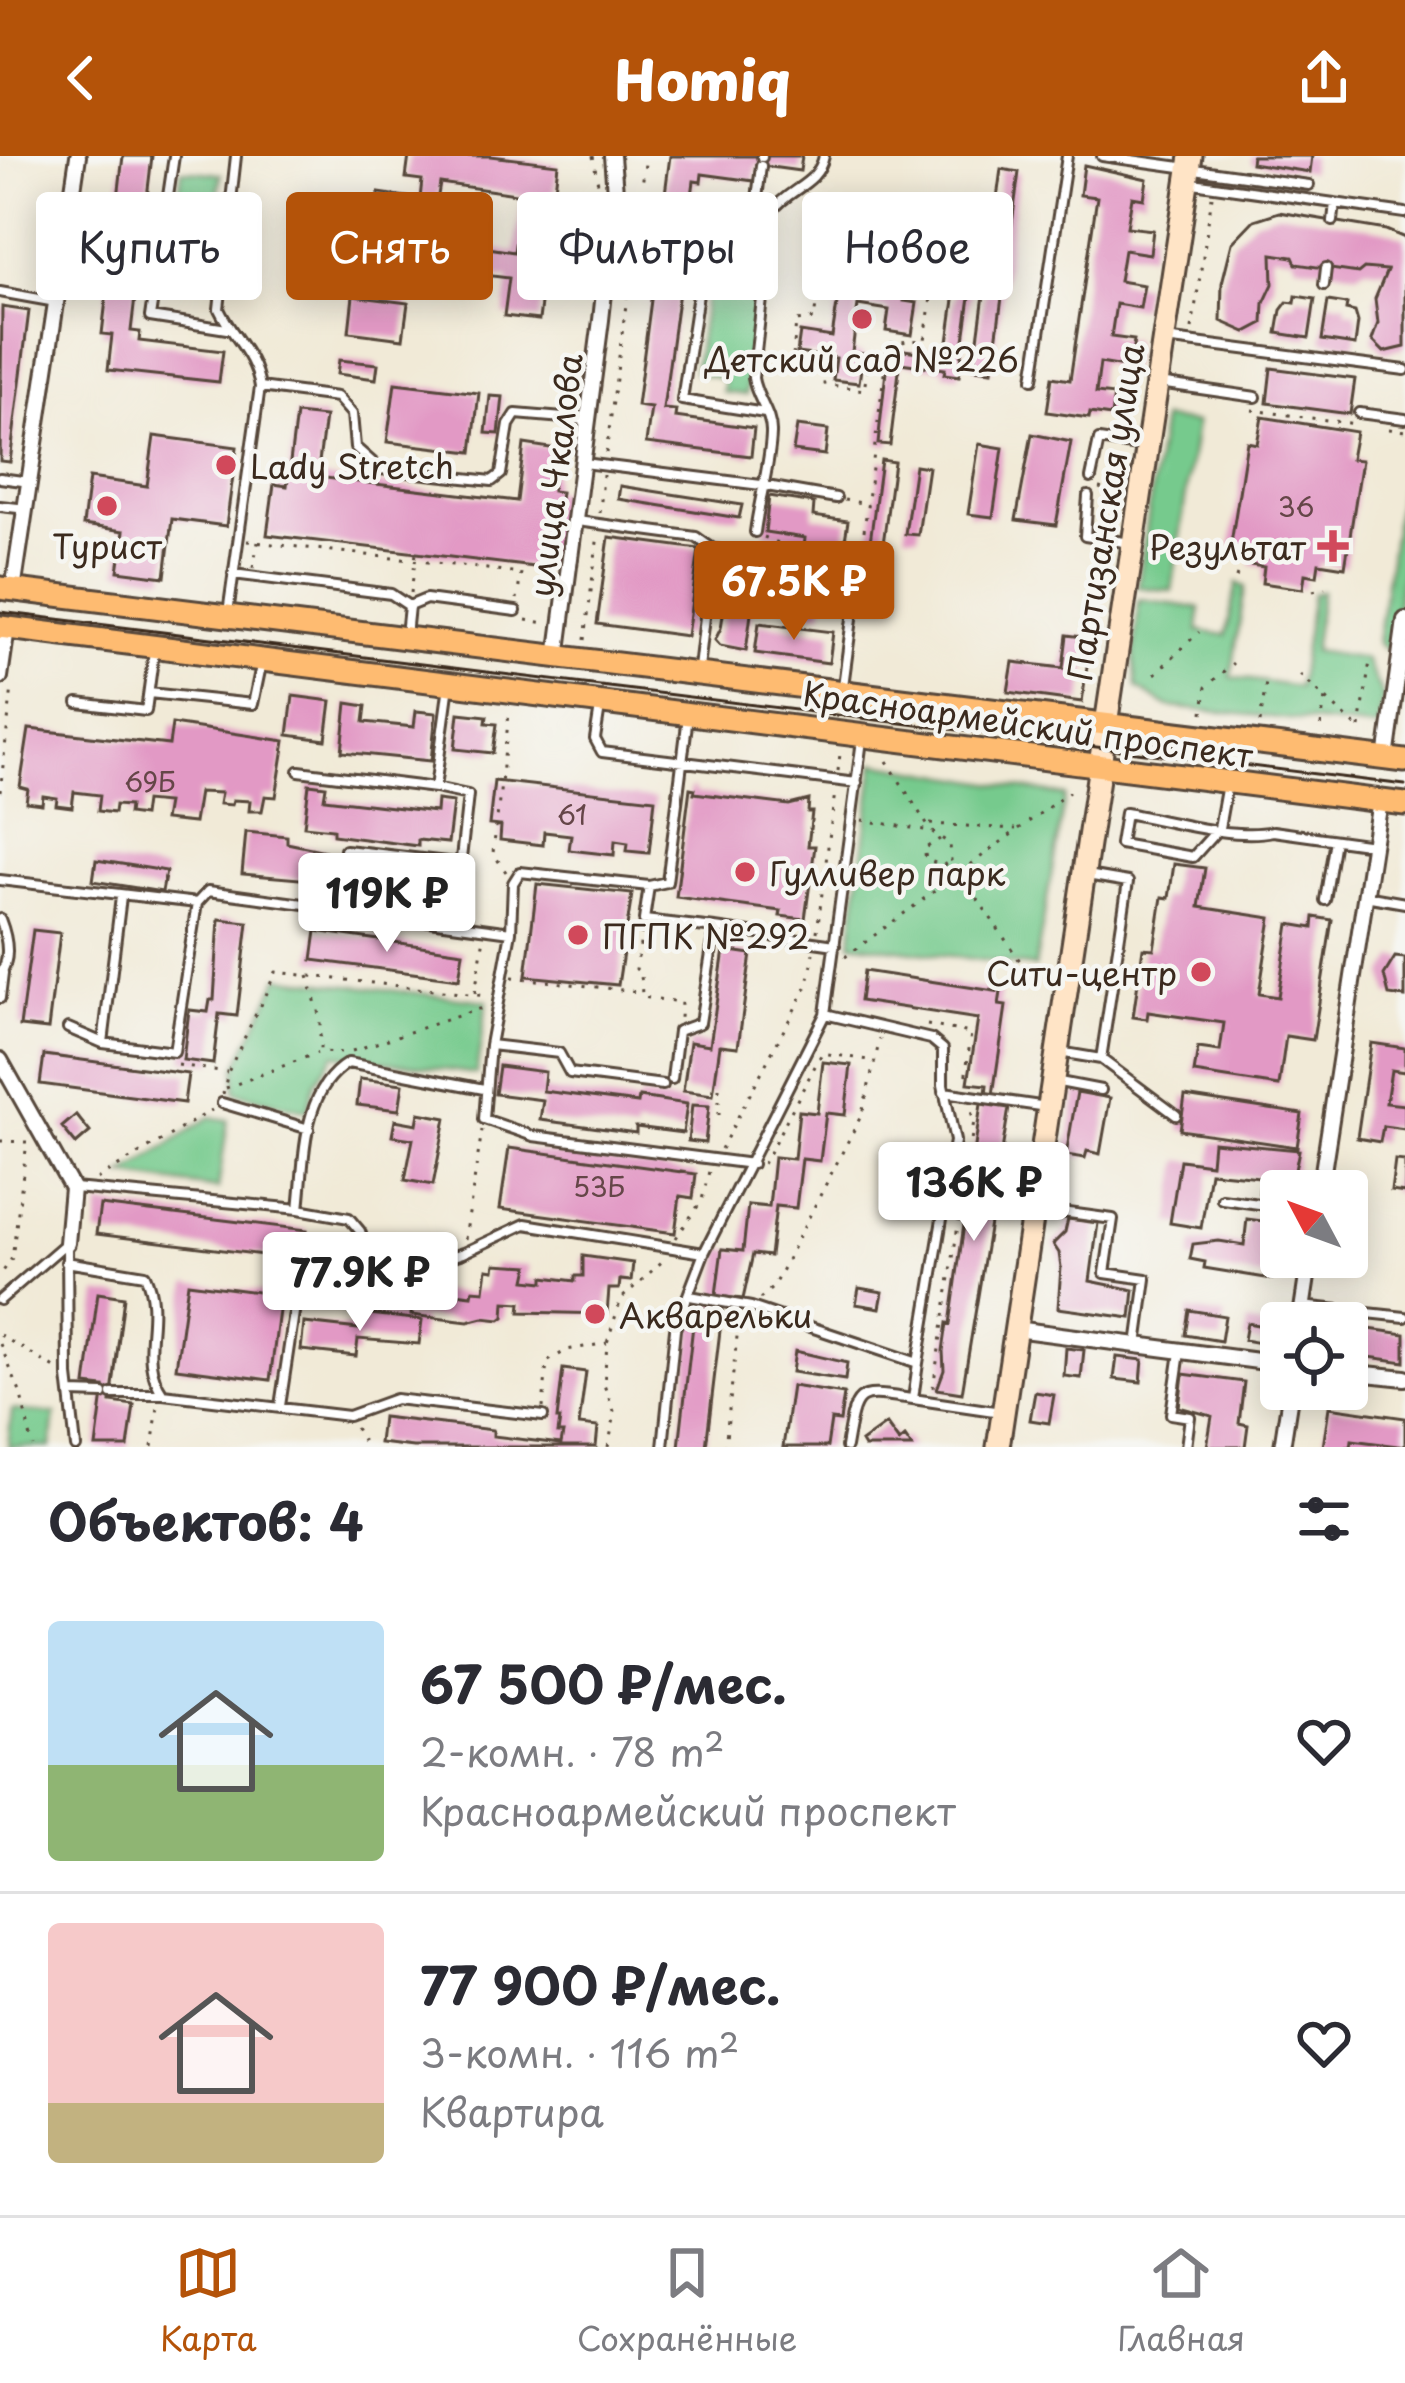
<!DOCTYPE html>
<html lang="ru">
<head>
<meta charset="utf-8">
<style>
	body { margin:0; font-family:"Playpen Sans",sans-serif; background:#f7f7f7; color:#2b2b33; height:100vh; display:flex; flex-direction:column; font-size:45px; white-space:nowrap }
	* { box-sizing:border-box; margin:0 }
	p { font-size:39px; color:#7c7c81 }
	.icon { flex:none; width:66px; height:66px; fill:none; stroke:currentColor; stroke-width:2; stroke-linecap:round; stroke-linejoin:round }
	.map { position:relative; height:1291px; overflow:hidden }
	.drawer { display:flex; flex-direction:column; background:#fff; flex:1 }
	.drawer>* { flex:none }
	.banner { position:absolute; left:36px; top:36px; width:1335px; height:108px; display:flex; gap:24px }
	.needle { width:78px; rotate:311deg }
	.fabs { position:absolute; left:1260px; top:1014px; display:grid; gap:24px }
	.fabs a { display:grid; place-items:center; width:108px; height:108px; border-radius:12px; background:#fff; box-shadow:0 6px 30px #0003; font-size:60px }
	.price { position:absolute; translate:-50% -102px; padding:0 27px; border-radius:12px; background:#fff; color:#222; font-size:39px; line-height:78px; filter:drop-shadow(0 3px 6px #0008) }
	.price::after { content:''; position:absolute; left:50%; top:72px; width:36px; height:27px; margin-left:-18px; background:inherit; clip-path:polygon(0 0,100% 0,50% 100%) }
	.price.selected { background:#b45309; color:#fff }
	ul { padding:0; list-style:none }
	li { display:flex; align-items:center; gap:36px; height:300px; padding:0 48px }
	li+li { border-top:3px solid #e1e1e2 }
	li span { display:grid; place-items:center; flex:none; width:336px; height:240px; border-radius:12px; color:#555 }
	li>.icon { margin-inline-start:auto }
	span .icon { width:144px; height:144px; fill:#fffc; stroke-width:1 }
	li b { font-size:51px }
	h2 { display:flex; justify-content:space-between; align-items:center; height:144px; padding:0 48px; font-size:51px }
	.chip { padding:0 42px; border-radius:12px; background:#fff; box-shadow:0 6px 30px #0003; font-size:42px; line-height:108px }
	.chip.selected { background:#b45309; color:#fff }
	header { display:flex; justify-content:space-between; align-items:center; height:156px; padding:0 48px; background:#b45309; color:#fff; font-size:54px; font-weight:800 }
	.dock { display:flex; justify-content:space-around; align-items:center; height:168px; border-top:3px solid #e1e1e2; background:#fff; font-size:33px; color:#7c7c81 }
	.dock a { display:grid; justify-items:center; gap:6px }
	.dock .selected { color:#b45309 }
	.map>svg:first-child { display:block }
</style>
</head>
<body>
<header><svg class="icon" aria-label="back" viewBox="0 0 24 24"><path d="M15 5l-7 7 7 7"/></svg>Homiq<svg class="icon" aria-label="share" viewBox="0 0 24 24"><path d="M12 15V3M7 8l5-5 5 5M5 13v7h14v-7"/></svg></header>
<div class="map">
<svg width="1405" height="1291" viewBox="0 0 1405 1291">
	<rect width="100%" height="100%" fill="#f6f6f2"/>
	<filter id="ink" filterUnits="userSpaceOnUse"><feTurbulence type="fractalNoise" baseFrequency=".00833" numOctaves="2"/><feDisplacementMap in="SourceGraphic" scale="24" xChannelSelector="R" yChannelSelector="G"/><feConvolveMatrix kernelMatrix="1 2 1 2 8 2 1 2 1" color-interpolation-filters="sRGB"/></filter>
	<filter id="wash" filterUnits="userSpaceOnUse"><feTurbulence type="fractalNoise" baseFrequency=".004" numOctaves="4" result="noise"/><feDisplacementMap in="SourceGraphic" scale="48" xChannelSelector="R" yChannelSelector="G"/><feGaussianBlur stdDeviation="2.7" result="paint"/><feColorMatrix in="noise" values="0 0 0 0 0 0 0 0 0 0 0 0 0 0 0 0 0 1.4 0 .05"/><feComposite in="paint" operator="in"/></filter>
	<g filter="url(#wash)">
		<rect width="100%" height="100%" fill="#f1ead7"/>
		<!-- green -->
		<path fill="#76ca8d" stroke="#587a56" stroke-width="3" d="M182,14L221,18L212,93L173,88Z
			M728,56L754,58L764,69L746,239L723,236L724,223L694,216L718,63Z
			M1162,263L1196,267L1172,435L1138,431Z
			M1401,327L1405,328V398L1391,490L1387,494L1377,487Z
			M1237,427L1245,431L1231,521L1298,531L1312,438L1321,436L1313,495L1365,503L1383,541L1378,572L1169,551L1137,532L1134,504L1139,444L1200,452L1198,475L1226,479Z
			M875,607L1065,640L1035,811L851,787Z
			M279,821L487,845L476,918L334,898L315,927L307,955L235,936L236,911Z
			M210,961L228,964L218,1033L124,1019Z
			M12,1254L55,1258L51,1291H8Z"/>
		<g id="blocks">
			<!-- building -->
			<path fill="#e299c5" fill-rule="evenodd" d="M123,0H152L131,175L140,176L139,185L223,195L219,226L108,214L112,179L102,178Z
				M409,0H490L558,8L539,164L504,160L509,122L427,112L425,124L369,117L379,37L420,43L422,24L406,22ZM440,27L523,39L514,96L431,83Z
				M670,0H802L800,15L756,9L754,25L702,18L701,26L694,25L663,253L676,254L675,261L754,272L751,300L646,287L651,252L637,250Z
				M1252,0H1312L1310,16L1251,7Z
				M1084,9L1147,23L1144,43L1132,41L1127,71L1153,74L1150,98L1124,94L1119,125L1144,129L1140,152L1116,148L1111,181L1134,184L1130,212L1100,207L1096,237L1114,239L1111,260L1090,257L1089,262L1047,256L1052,221L1070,224L1097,41L1080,39Z
				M1001,13L1019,16L992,215L974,213Z
				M968,45L983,47L959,220L944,218L945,213L900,207L890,289L878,288L887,206L895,207L897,193L946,200Z
				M1279,56L1386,74L1405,82V191L1384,196L1372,184L1378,167L1375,143L1387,114L1364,112L1358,117L1296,108L1293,101L1272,98L1273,128L1264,147L1263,167L1246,176L1221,165L1222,127L1232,87L1254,64Z
				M889,98L910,101L904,145L917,147L912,179L886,175L889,154L858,149L852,196L863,198L859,227L833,224L836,202L797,197L800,176L832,181L839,135L826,133L830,101L856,105L853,127L884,131Z
				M353,140L408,147L403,183L349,176Z
				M1296,140L1315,143L1309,182L1277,177L1281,154L1287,146L1295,147Z
				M1328,145L1347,148L1346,154L1355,156L1358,166L1355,189L1322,184Z
				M2,151L29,155L10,306L0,305Z
				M339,204L378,208L376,223L337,218Z
				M1271,212L1355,223L1350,258L1267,247Z
				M395,227L479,237L472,296L387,286Z
				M490,240L503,241L499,278L486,277Z
				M296,258L325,261L317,321L517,345L524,288L557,293L552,335L561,336L551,413L267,379L274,328L287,330Z
				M1262,261L1356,276L1351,303L1362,304L1345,411L1319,407L1317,420L1305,418L1303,433L1262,427L1264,411L1250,409L1252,397L1230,394L1247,286L1257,288Z
				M797,270L828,274L825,299L793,295Z
				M1032,278L1071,286L1056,369L1016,364Z
				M154,280L237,291L226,370L172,363L165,421L118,415L124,375L83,369L89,322L147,330Z
				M979,288L1003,292L993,361L968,358Z
				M881,304L894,306L883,388L870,386Z
				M915,309L928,311L918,379L905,378Z
				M620,330L742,349L739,362L618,343Z
				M769,340L814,347L813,360L848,365L843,397L804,392L805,382L765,376Z
				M609,381L699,393L687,480L597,468Z
				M796,432L826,436L823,457L793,453Z
				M726,440L753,443L746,495L720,490L715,484L721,472Z
				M759,467L833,476L829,507L755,497Z
				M1067,479L1091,482L1082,546L1008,536L1013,506L1063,512Z
				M293,540L331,545L326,584L288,579Z
				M347,547L366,550L364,566L414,571L416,555L436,557L431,605L342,596Z
				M459,557L487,560L486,567L497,568L493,597L455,593Z
				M172,568L285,585L276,641L265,640L262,655H249L250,645L233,644L232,649L219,648L221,637L199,636L194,667L164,664L167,647L145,645L143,660L128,658L129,650L115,649L114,657L98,655L100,639L74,636L72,651L56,649L57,642L43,640L42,648L26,646L28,633L20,631L29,573L169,589Z
				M494,625L655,643L649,697L627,695L628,687L615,685L614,699L569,694L571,679L544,676L543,689L500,684L501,670L489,669Z
				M309,628L326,630L324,643L436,656L437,644L453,646L448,687L418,684V690L333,679V673L304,670Z
				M690,632L695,633L694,637L789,649L809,644L808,656H812L808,690H815L805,763L780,760L781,755L676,741Z
				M246,676L287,680V687L325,695L322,725L242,718Z
				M96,704L166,715L162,736L93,725Z
				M374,707L430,714L429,723L373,716Z
				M1174,708L1205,712L1199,751L1271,762L1259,838L1278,841L1289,768L1313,772L1314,761L1332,764L1313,884L1286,880L1279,930L1194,917L1198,892L1220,895L1224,867L1148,856L1147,863L1133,861L1143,792L1154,793L1162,741L1169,742Z
				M537,728L632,738L618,829L526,820Z
				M219,763L248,766L237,860L219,858L213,908L183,904L189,854L208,856L210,844H214Z
				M33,774L60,777L48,873L20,870Z
				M316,775L463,796L459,823L312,804Z
				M724,794L751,798L738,891L720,889L713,939L683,935L690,886L710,889Z
				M1395,801L1405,802V841L1389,839L1384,819Z
				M864,815L1001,836L999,849L1006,850L993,939L986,938L987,929L968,927L978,863L860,845Z
				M1371,887L1405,892V916L1391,914L1386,947L1405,949V973L1383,970L1380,986L1357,982Z
				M44,899L188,918L184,947L40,928Z
				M823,906L851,909L845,959L826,957L820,1005L802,1003L796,1052L776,1050L770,1100L753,1098L743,1143L724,1141L706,1291H679L695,1152L714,1154L722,1093L743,1095L748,1049L769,1051L774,1001L794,1003L799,955L817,957Z
				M499,910L545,916L543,935L638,947L639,941L687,948L683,977L636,971V977L540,964L543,944L495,938Z
				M360,923L403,928L399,954L357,949Z
				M1077,936L1110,942L1100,998L1087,995L1085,1002L1066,999Z
				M1185,940L1302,958L1297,991L1180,974Z
				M981,948L1009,952L962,1237L937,1233L944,1214L943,1195L947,1167L950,1168Z
				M692,949L709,950L705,987L688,985Z
				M419,957L446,962L433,1029L405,1024L413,983L392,980L395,964L417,968Z
				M76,959L90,976L76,988L62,971Z
				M1213,986L1299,994L1293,1024L1281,1039L1259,1037L1260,1021L1210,1016L1201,1072L1170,1067L1180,1004L1211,1008Z
				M509,992L696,1018L693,1042L680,1040L675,1077L500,1053Z
				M1395,1004L1405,1005V1037L1391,1035Z
				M100,1049L307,1074L303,1104L96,1078Z
				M1068,1063L1098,1067L1090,1125L1134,1134L1131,1162L1058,1152L1061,1111L1059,1097L1053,1088L1065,1076Z
				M1247,1063L1277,1067L1281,1088L1272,1123L1204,1112L1205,1106L1190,1103L1193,1088L1219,1085L1244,1089Z
				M583,1100L633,1107L631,1125L620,1124L619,1133H609L607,1158L520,1156L521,1147L505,1146L504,1161L500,1164L483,1162L468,1166L411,1159L413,1132L472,1139L473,1134L484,1135L487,1113L494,1114L495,1108L529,1110L526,1124L544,1126V1121L575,1125V1120H583Z
				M188,1127L281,1139L270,1224L176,1212Z
				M859,1132L883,1136L880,1152L856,1148Z
				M98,1137L124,1141L111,1246L134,1249L128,1291H96L104,1231L86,1229Z
				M1189,1154L1225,1160L1221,1185L1185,1179Z
				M361,1157L422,1164L419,1188L358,1183L356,1200L301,1194L304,1167L359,1173Z
				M1247,1167L1274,1172L1271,1189L1244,1184Z
				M1347,1170L1405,1178V1206L1347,1198Z
				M1066,1192L1084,1194L1081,1222L1064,1220Z
				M795,1195L847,1207L845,1224L792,1216Z
				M1117,1201L1143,1204L1141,1226L1114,1223Z
				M563,1213L586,1216L579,1269L598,1271L596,1291H413L379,1287L382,1261L493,1274V1280L561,1288L563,1277H558L560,1263H557Z
				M1183,1218L1244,1226L1239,1267L1248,1269L1245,1291H1207L1212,1260L1179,1251Z
				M792,1230L844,1238L840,1265L831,1264L827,1291H783Z
				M1035,1236L1054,1239L1049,1267L1030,1264Z
				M1329,1251L1405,1262V1291L1352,1284L1351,1291H1323Z
				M886,1268L899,1286L905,1281L912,1291H864L861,1286Z"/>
		</g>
	</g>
	<g filter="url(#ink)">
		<use href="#blocks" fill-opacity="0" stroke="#56473a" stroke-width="3"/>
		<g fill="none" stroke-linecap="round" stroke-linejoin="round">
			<!-- service casing -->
			<g stroke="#56473a" stroke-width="14">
				<path id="service" d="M174,0L150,161L227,173
					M1102,0L1309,29
					M762,1V0
					M1193,27L1405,57
					M756,51L761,10
					M1333,65L1335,47
					M1324,129L1326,112
					M0,136L56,146
					M1165,183L1405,214
					M1033,223L1067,0
					M1159,227L1256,241
					M260,231L337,241L352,258L355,291L380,313L492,325L501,318L509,269L516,258L587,264
					M765,257L682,244L712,45L772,55
					M1359,257L1405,263
					M584,307L761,329L836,342
					M0,322L30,326
					M1091,322L1099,284L1145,291
					M1088,340L1085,380L1131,387
					M0,350L27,353
					M577,365L696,381L713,393L699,512
					M755,376C759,344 770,309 771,278C772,258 756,242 753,222L772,55C789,32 818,29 824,0
					M713,393L741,397L738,425
					M233,418L391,438L409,450L426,443L516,455
					M228,457L260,231C255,198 233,182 219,153L236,0
					M406,479L409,450
					M843,530L862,388
					M149,537L253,548L262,505
					M78,547L146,555L154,495
					M600,551L595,583L602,596L857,627
					M299,615L435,632L449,529
					M1227,628L1219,672L1193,701L1120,688L1125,657C1167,664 1233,684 1273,675L1373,689
					M345,694L364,696
					M373,711L363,709L364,696L455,707L461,703L468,639L435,632
					M1087,719L1128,726L1101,903
					M0,724L197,747
					M649,730L644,764L715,772
					M1365,740L1405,747
					M121,741L103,887L174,896L197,747L208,735L511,776L490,889L484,963L533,980L752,1008
					M1325,744L1335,684
					M0,763C7,781 12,802 0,818
					M511,776L513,727L520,716L649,730L667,726L688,560
					M0,842L3,817
					M825,858L931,883L943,893V929L955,985L918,1207
					M68,872L103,887
					M490,889L559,897L570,917L663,929
					M1059,896L1101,903L1176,959
					M672,923L678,875L700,867L715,772L835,789
					M1054,925L1101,934
					M944,936L1047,951
					M222,947L309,973
					M74,1032L299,1053C305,1003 301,935 348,907L484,933
					M1222,1043L1281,1051
					M299,1053L349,1062L360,1075L376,1125
					M1039,1053L1113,1063L1105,1117L1146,1123L1137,1189
					M67,1088L68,1220L76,1291
					M66,1106L145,1119C165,1162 135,1198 163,1238L348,1260L395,1243L543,1260
					M690,1140L751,1151L918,1207L913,1243L1001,1256
					M0,1144L65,1088
					M1302,1150L1405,1161
					M1180,1196L1171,1258L1190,1261L1186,1291
					M71,1237L103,1238
					M112,1238H161
					M280,1250L295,1150L463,1097L525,1068L704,1097
					M663,1291L675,1173L704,1097L825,858L862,584
					M846,1291C856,1232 855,1235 913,1243"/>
			</g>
			<!-- minor casing -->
			<g stroke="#56473a" stroke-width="20">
				<path id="minor" d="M13,434L78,0
					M557,502L601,164L615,36L612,0
					M0,521L7,472
					M1386,603L1405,464
					M0,904L72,1032L67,1087
					M1320,1035L1380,645
					M1300,1167L1310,1101
					M1015,1173L1281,1208
					M1347,1216L1405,1222
					M1282,1291L1291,1233"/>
			</g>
			<!-- secondary casing -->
			<g stroke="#56473a" stroke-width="27">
				<path id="secondary" d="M998,1291L1191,0"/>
			</g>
			<!-- primary casing -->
			<g stroke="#56473a" stroke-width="27">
				<path id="primary" d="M0,432L1405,605
					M0,471L1405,648"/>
			</g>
			<!-- path -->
			<path stroke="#56473a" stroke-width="3" stroke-dasharray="3 9" stroke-linecap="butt" d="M593,0L600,39
				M495,1V0
				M643,37L665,40
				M1192,173L1212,40
				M1252,254L1356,268
				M1389,273L1405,275
				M606,297L646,0
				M1099,332L1116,335
				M844,344L868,348
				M600,357L603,319
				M864,375L888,187L925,184L938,92L883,84L827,94L823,101L814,163L796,165L793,201L827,206L824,228L864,234L870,197L886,195
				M764,381L813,401L846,406
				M247,385L521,417L517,443
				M253,412L258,386
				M1235,420L1246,424
				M1313,435L1325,432
				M411,437L416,397
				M526,464L546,467
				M585,484L598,378
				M1155,518L1199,476
				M1300,519L1360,574
				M1203,557L1206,531L1233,507
				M1260,567L1266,526
				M1321,570L1325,542
				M1360,572L1370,505
				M887,605L931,675L950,688L951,704L1035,827
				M838,615L840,598
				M0,636L12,531
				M862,664L930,675
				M930,668L1016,673
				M940,683L924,693L926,703L942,710L950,705
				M506,716L493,697L509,558
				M642,776L636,813L641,817L642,841L681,846L680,862
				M817,776L835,636
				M845,801L1069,636
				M308,820L320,862V896L341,897
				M512,821L639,836
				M475,837L484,781
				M927,869L971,877L965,925
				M352,895L485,851
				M178,909L227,916
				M226,932L317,897
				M223,938L228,916L276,816L486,840
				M719,959V930
				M0,985L27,986L12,1102L0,1120
				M721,993L808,828L814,797
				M763,1008L822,897L876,905
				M97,1023L212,954
				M676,1082L702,1044L710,1011
				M465,1083L482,974
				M760,1143L773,1131L862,958L880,883
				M0,1179L55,1212
				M0,1188L20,1236L33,1291
				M933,1232L974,965L970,952
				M543,1252L547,1206L567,1194L607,1187
				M355,1272L366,1291
				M152,1291L158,1251
				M608,1291L615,1258L604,1229L607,1187L621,1143L666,1102
				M725,1291L739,1162"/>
			<!-- service -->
			<use href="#service" stroke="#fff" stroke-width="8"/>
			<!-- minor -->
			<use href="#minor" stroke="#fff" stroke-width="14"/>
			<!-- secondary -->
			<use href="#secondary" stroke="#ffe4c6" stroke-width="21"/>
			<!-- primary -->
			<use href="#primary" stroke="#febb71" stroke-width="21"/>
			<!-- tram -->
			<path stroke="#3b2a1e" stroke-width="3" d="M0,456L1405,629"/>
		</g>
	</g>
	<!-- markers -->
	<g fill="#d1495b" stroke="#f6f6f2" stroke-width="4.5">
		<circle cx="862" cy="163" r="12"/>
		<circle cx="226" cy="309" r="12"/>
		<circle cx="107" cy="350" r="12"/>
		<path d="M1327 372h12v12h12v12h-12v12h-12v-12h-12v-12h12z"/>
		<circle cx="745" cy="716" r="12"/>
		<circle cx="578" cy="779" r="12"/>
		<circle cx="1201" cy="816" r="12"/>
		<circle cx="595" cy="1158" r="12"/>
	</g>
	<g text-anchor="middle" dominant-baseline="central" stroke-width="9" stroke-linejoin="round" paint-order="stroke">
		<!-- number labels -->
		<g font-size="27" fill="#654648">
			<text x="1296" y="349">36</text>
			<text x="150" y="624">69Б</text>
			<text x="572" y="657">61</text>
			<text x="599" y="1029">53Б</text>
		</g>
		<!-- poi labels -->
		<g font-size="33" fill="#3b2a1e" stroke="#f6f6f2" text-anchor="start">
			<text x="862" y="202" text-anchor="middle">Детский сад №226</text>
			<text x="250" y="309">Lady Stretch</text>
			<text x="107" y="389" text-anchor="middle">Турист</text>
			<text x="1306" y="390" text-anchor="end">Результат</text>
			<text x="769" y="716">Гулливер парк</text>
			<text x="602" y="779">ПГПК №292</text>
			<text x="1177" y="816" text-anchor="end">Сити-центр</text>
			<text x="619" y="1158">Акварельки</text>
		</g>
		<!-- street labels -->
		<g font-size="33" fill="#3b2a1e" stroke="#f6f6f2">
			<text transform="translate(554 319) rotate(-83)">улица Чкалова</text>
			<text transform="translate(1104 356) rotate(-81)">Партизанская улица</text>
			<text transform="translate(1028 567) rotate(8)">Красноармейский проспект</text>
		</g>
	</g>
</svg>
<div class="fabs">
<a><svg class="needle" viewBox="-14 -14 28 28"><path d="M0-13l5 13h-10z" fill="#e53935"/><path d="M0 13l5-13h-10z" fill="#7c7c81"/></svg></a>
<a><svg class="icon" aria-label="locate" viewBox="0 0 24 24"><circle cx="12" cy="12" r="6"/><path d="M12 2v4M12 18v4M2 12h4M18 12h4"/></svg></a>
</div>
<b class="price selected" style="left:794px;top:487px">67.5K ₽</b>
<b class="price" style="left:387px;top:799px">119K ₽</b>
<b class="price" style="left:974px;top:1088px">136K ₽</b>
<b class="price" style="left:360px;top:1178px">77.9K ₽</b>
<div class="banner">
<a class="chip">Купить</a>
<a class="chip selected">Снять</a>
<a class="chip">Фильтры</a>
<a class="chip">Новое</a>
</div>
</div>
<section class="drawer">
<h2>Объектов: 4<svg class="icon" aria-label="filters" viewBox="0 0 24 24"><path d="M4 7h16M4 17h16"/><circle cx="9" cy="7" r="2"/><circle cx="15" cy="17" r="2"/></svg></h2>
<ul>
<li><span style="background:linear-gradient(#bfe0f5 60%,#8fb573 0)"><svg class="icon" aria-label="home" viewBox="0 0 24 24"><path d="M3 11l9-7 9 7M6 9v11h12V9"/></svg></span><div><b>67 500 ₽/мес.</b><p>2-комн. · 78 m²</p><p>Красноармейский проспект</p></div><svg class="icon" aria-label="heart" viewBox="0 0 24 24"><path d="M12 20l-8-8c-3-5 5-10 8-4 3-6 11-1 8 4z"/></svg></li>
<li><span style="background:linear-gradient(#f6c9c9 75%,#c2b280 0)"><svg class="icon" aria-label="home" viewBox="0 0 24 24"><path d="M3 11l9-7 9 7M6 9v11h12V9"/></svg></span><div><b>77 900 ₽/мес.</b><p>3-комн. · 116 m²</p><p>Квартира</p></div><svg class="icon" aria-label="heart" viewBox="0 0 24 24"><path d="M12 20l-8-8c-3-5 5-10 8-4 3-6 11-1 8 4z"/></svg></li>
</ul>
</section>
<nav class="dock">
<a class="selected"><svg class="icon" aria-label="map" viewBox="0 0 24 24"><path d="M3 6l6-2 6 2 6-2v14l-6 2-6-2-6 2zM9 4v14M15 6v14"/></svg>Карта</a>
<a><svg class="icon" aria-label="saved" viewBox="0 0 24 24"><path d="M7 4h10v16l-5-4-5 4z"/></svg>Сохранённые</a>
<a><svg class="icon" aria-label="home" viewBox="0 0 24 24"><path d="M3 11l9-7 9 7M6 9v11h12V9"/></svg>Главная</a>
</nav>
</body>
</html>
